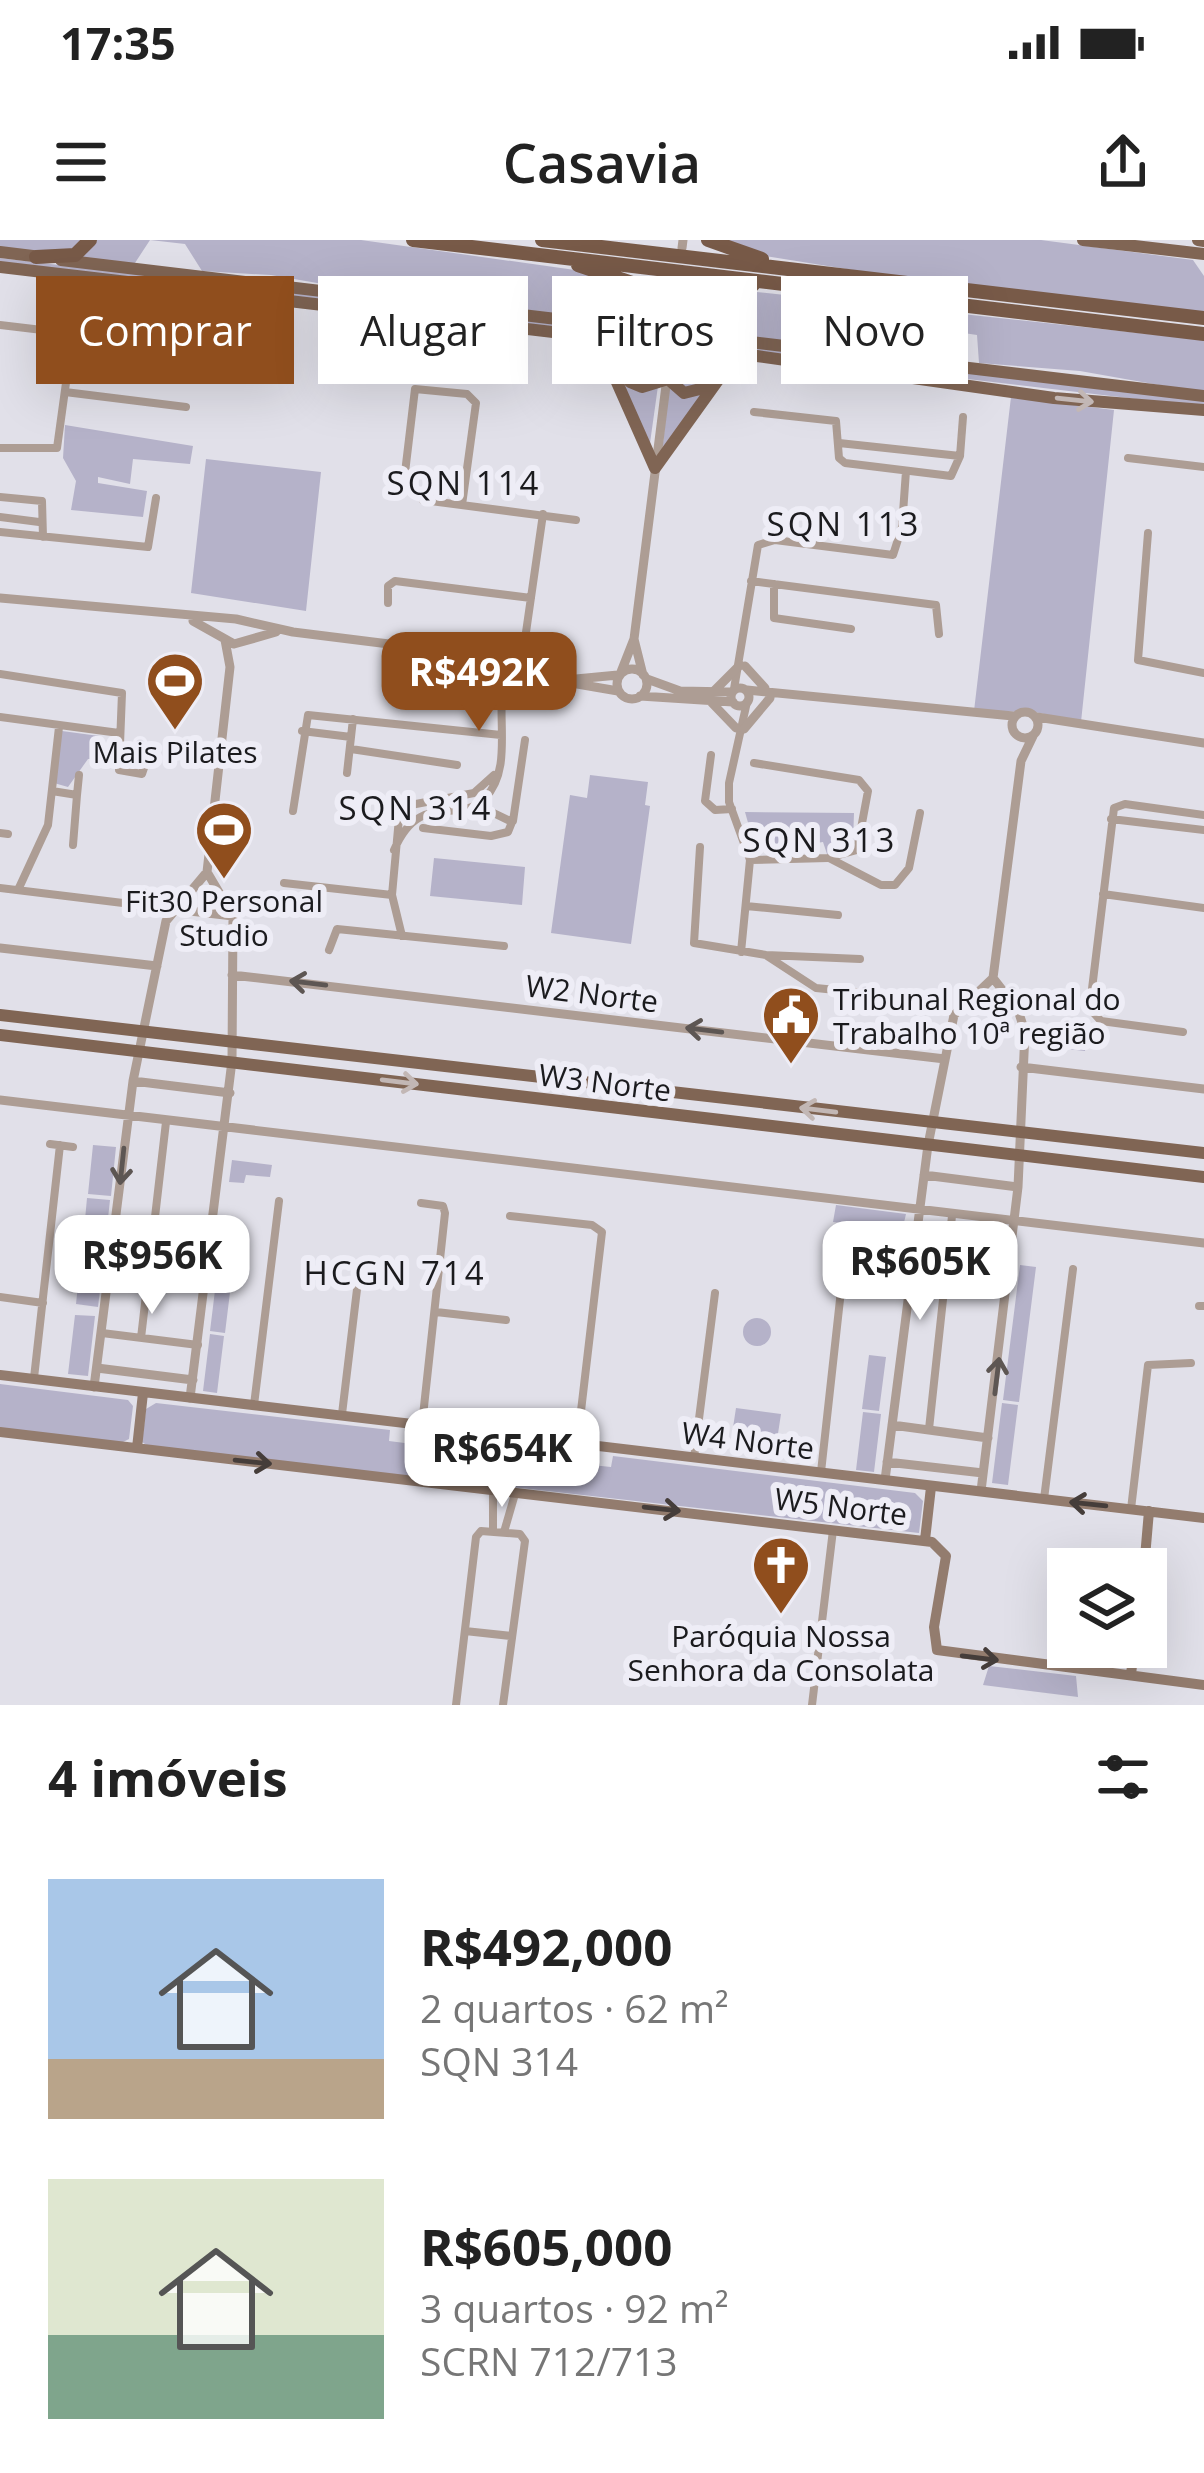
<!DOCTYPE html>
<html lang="pt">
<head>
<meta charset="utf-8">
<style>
	body { margin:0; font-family:"Open Sans",sans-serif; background:#f6f6f6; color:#222; height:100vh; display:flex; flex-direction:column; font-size:45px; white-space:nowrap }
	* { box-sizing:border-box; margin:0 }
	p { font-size:39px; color:#767676 }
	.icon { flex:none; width:66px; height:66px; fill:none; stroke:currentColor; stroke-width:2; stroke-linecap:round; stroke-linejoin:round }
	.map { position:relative; height:1465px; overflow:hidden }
	.drawer { display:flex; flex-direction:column; background:#fff; flex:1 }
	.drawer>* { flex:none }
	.banner { position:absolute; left:36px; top:36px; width:1134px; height:108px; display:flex; gap:24px }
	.controls { position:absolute; left:1047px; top:1308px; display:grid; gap:24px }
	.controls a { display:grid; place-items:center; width:120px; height:120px; border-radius:0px; background:#fff; box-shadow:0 12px 48px #0002; font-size:60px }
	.price { position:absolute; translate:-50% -102px; padding:0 27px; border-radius:24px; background:#fff; color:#222; font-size:39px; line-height:78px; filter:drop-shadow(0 3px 6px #0008) }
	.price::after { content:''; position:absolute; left:50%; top:72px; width:36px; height:27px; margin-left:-18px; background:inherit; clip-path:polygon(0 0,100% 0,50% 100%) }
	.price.active { background:#904e1d; color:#fff }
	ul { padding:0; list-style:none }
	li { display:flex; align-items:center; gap:36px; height:300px; padding:0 48px }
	li span { display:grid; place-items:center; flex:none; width:336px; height:240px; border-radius:0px; color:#555 }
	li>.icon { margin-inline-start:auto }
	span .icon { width:144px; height:144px; fill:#fffc; stroke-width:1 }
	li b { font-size:51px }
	h2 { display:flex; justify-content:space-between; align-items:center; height:144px; padding:0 48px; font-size:51px }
	.tag { padding:0 42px; border-radius:0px; background:#fff; box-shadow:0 12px 48px #0002; font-size:42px; line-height:108px }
	.tag.active { background:#904e1d; color:#fff }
	.status { display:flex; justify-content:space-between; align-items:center; height:84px; padding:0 60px; background:#fff; direction:ltr }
	.status svg { height:33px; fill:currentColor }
	header { display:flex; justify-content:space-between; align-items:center; height:156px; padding:0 48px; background:#fff; font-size:54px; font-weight:600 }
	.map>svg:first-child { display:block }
</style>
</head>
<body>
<div class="status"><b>17:35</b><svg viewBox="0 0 49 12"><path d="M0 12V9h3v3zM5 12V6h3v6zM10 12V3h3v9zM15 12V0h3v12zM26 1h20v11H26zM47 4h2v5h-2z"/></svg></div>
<header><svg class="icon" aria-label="menu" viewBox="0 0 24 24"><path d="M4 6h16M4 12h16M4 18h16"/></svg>Casavia<svg class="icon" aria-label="share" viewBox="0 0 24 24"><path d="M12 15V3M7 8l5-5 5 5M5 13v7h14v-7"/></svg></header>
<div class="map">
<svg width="1204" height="1465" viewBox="0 0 1204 1465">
	<rect width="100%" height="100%" fill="#e1e0e9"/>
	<!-- green -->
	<path fill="#b5b2c9" d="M0,0H85L69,13L0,8Z
		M95,0H361L575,30L633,52L625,66L629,84L369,52L271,35L202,31L185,4L150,0L133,26L80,18Z
		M719,0H1041L1193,20L1204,36V73L884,35L753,14Z
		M0,18L1204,161V167L0,24Z
		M747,51L1204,100V153L1080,131L979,123L977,95L950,91L923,119L715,93L716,60Z
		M645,53L664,69L665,87L640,84L631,64Z
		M706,60L712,66L708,89L675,87L685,67Z
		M595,102L636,106L622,117L619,129L628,145L658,146L649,210Z
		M661,112L657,136L637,144L627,124L642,113Z
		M698,113L740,118L662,212L669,147L680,155L705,149Z
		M672,114L692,119L705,134L704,141L690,151L672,140Z
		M1011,157L1114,170L1081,482L1035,472L974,471Z
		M65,185L193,206L190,224L133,219L130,244L98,237V243L147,251L143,277L71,270L76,241L63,218Z
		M206,219L321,232L306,371L191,353Z
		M62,491L99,496L96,519H88L68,547L54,543Z
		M590,535L648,542L645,565L650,566L631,704L551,693L570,555L587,558Z
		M745,572L854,573L853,603L848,611L827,614L823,602L764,611L754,604Z
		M434,618L525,627L522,665L430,656Z
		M1052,787L1087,791L1085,811L1050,807Z
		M93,905L116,907L111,956L88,954Z
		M232,920L272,925L270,937L246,935L244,943L229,942Z
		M87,958L110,960L104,1015L82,1012Z
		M836,965L906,974L902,991L833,982Z
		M883,998L899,999L893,1053L877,1052Z
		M81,1015L104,1017L98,1067L76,1064Z
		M1020,1025L1036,1027L1019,1162L1003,1160Z
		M217,1034L232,1036L225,1093L210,1091Z
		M75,1075L95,1076L88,1136L68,1134Z
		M743 1092a14 14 0 1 1 28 0a14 14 0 1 1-28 0Z
		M210,1094L224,1096L217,1153L203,1151Z
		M869,1115L886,1117L879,1171L862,1169Z
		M0,1144L128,1160L133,1166L129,1199L121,1203L0,1188Z
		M156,1163L390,1190L389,1201L420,1205L423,1194L491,1201L501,1208L496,1241L488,1245L148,1206L142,1202L146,1169Z
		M1002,1163L1018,1165L1008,1245L992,1243Z
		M736,1168L781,1174L777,1200L732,1194Z
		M863,1172L881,1174L874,1232L856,1230Z
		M515,1204L572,1211V1223L611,1227L613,1216L915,1253L923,1261L919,1293L512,1247Z
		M989,1426L1076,1436L1078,1457L983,1445Z"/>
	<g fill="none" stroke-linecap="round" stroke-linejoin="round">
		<!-- minor -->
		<path stroke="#ad9d94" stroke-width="8" d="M0,85L143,102
			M65,152L186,167
			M754,172L836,181L839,218L845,223L951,236L960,216L839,203
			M0,208H57L73,92
			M960,216L963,177
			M1128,218L1204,227
			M404,241L415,149L467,154L476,163L462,265
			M0,257L42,261L43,297
			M423,260L576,280
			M0,277L39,282
			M0,292L148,307L156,258
			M1148,293L1138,420L1204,433
			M751,341L936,365L939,394
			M774,344V378L851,389
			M388,363V346L395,341L531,358
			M512,417L524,397
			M522,420L543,274
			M0,434L122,453L119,530L142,534L149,513
			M734,449L758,305L775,300L893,315L902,287L906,231
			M505,454L514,435
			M0,477L119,493
			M302,491L351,497
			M351,509L457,525
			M711,515L705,561L715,570L732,569
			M347,533L353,479
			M52,551L77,555L79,535
			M293,571L308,475L501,495
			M1111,579L1204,590
			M513,581L525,500
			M423,588L491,596L508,592L512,582L477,565
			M0,593L8,594
			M73,605L77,555
			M700,607L694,703L766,715L860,719
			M394,610C420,549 458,586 485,558C516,526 492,468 507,430
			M829,618L881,645H895L909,628L920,573
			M750,620L828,618L857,610L868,551L859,540L754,523
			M284,643L392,655
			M0,648L123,663
			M18,650L48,585L59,487
			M1103,654L1204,668
			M746,666L838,675
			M402,696L392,655L400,567L474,553L494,535
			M329,710L337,689L504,706
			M741,712L750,620L729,562V543L747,462
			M767,716L816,748L914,758
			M1183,792L1101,781L1092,771L1091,757L1114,568L1125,564L1204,575
			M50,904L73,907
			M421,963L443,966L445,973L422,1185
			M510,976L592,985L602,992L577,1205
			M0,1057L43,1063
			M1199,1066H1204
			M436,1072L506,1080
			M102,1093L198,1105
			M141,1098L166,882
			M34,1138L60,905
			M254,1165L279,961
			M342,1174L358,1041L367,1036L397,1040
			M929,1189L952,976
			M694,1218L715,1053
			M821,1232L846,1005
			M1044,1259L1073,1029
			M1131,1269L1148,1125L1191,1123
			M493,1291V1250
			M504,1292L515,1254
			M465,1391L511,1396
			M456,1465L476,1297L481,1291L520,1294L525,1301L503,1465
			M812,1465L833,1290"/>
		<!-- tertiary -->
		<path stroke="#ad9d94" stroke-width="9" d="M682,8L683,0
			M673,85L678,39
			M0,358L236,379L293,392L509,419
			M193,381L234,404L276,392
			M634,399L643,435
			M526,405L539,430
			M506 426a9 9 0 1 1 18 0a9 9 0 1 1-18 0Z
			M481,421L495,432L502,454
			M523,423L554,435
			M745,426L765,448
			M617 444a15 15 0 1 1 30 0a15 15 0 1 1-30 0Z
			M621,432L634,399L670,114
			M519,434L618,451
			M576,439L618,435
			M647,439L680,451L732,452
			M731 457a9 9 0 1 1 18 0a9 9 0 1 1-18 0Z
			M747,450L1013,476
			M714,451L740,425
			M640,456L733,462
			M712,463L736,488
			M1012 485a13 13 0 1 1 26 0a13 13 0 1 1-26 0Z
			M1037,477L1204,503
			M744,489L770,458
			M173,669L233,676
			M0,708L157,726
			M232,735L945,819
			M993,738L1021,521L1033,496
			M964,764L1018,770
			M1021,827L1204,849
			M133,841L230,853
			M0,860L1204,1003
			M924,935L1018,947
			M97,1128L193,1140
			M94,1147L133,841L166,681L207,632
			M190,1158L232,821L233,676L207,632L230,427L225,400
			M892,1185L988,1198
			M887,1222L983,1233
			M885,1240L928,905L954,775L993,738
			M981,1251L1018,947L1025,792L1018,770L993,738"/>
		<!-- secondary -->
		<path stroke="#937c6e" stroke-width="10" d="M0,1135L1204,1278
			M0,1192L932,1302L946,1316L934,1387L937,1410L1204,1445
			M137,1208L143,1153
			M504,1251L511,1196
			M925,1300L931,1247
			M1144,1329L1149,1271
			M1131,1435L1134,1407"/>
		<!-- primary -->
		<path stroke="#806554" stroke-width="12" d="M1083,0L1204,14
			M1198,0L1204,1
			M0,12L41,17
			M61,20L1204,156
			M0,27L757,116L1054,158L1204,170
			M587,97L608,122L655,228
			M647,103L624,123L630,142L642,147L668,139L684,153L704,148L707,127L690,109
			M655,228L721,136L751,118
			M0,775L1204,913
			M0,795L1204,937"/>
		<!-- trunk -->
		<path stroke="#785a48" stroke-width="14" d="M413,0L1204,94
			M542,0L1204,78
			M708,0L762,19
			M36,17L75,15L90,0
			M578,25L656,51L674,74L694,57L753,45
			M638,88L628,65L642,49
			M705,97L718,73L707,55"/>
	</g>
	<!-- one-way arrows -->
	<defs><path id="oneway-shaft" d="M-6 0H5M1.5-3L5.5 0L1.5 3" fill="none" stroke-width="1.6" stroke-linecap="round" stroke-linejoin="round" transform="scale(3)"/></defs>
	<g stroke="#c2b7b5">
		<use href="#oneway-shaft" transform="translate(1075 160) rotate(6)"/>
		<use href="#oneway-shaft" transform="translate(400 842) rotate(7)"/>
		<use href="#oneway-shaft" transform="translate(818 870) rotate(-173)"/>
	</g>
	<g stroke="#5d5653">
		<use href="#oneway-shaft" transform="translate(308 743) rotate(-173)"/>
		<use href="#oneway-shaft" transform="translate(704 790) rotate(-173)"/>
		<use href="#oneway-shaft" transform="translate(122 926) rotate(96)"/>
		<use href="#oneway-shaft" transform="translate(997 1136) rotate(-83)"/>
	</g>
	<g stroke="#453d3a">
		<use href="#oneway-shaft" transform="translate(253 1222) rotate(6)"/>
		<use href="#oneway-shaft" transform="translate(1088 1264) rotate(-174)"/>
		<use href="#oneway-shaft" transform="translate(662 1269) rotate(6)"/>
		<use href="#oneway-shaft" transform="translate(980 1418) rotate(7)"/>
	</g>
	<!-- icons -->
	<defs>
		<g id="stadium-pin" transform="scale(3)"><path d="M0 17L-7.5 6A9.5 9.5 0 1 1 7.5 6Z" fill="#904e1d" stroke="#eeedf6"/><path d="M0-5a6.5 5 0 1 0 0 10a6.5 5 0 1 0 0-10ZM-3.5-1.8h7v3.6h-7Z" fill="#fff"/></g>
		<g id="civic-pin" transform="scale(3)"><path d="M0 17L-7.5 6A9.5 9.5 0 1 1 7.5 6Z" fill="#904e1d" stroke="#eeedf6"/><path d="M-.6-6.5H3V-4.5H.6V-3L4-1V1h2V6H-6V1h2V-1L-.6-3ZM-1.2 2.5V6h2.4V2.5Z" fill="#fff"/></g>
		<g id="church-pin" transform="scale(3)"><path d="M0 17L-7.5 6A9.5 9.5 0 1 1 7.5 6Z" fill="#904e1d" stroke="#eeedf6"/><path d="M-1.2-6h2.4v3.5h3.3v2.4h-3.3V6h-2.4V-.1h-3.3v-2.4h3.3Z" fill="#fff"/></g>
	</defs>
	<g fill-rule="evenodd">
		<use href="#stadium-pin" x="175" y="441"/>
		<use href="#stadium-pin" x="224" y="590"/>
		<use href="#civic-pin" x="791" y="775"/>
		<use href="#church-pin" x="781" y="1325"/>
	</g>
	<g text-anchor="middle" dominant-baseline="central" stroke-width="12" stroke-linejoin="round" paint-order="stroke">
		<!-- poi labels -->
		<g font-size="30" fill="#1b1b1e" stroke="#eeedf6">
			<text x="175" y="511">Mais Pilates</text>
			<text x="224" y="660">Fit30 Personal<tspan x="224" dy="34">Studio</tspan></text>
			<text x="833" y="758" text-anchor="start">Tribunal Regional do<tspan x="833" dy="34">Trabalho 10ª região</tspan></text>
			<text x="781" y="1395">Paróquia Nossa<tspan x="781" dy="34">Senhora da Consolata</tspan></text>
		</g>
		<!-- street labels -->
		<g font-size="30" fill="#1b1b1e" stroke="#eeedf6">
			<text transform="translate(592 753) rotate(7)">W2 Norte</text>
			<text transform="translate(605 842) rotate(7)">W3 Norte</text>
			<text transform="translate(748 1200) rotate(7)">W4 Norte</text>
			<text transform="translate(841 1266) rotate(7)">W5 Norte</text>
		</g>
		<!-- neighbourhood labels -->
		<g font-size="33" letter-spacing="3" fill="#1b1b1e" stroke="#eeedf6">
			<text x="464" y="242">SQN 114</text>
			<text x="844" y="283">SQN 113</text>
			<text x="416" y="567">SQN 314</text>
			<text x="820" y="599">SQN 313</text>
			<text x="395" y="1032">HCGN 714</text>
		</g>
	</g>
</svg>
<div class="controls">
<a><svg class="icon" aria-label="layers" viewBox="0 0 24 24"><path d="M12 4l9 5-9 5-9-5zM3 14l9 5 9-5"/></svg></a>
</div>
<b class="price active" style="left:479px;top:494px">R$492K</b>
<b class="price" style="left:152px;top:1077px">R$956K</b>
<b class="price" style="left:920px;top:1083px">R$605K</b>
<b class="price" style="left:502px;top:1270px">R$654K</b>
<div class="banner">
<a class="tag active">Comprar</a>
<a class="tag">Alugar</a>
<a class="tag">Filtros</a>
<a class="tag">Novo</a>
</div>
</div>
<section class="drawer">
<h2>4 imóveis<svg class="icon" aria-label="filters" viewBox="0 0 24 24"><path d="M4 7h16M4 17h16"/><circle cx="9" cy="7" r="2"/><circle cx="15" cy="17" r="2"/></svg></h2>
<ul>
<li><span style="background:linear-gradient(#a9c7e8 75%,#b9a48a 0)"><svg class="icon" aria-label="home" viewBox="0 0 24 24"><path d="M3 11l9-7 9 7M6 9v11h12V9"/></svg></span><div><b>R$492,000</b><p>2 quartos · 62 m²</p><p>SQN 314</p></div></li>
<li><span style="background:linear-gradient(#dfe7d0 65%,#7fa58c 0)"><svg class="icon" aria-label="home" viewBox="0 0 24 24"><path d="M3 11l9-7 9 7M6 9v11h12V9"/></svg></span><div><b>R$605,000</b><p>3 quartos · 92 m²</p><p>SCRN 712/713</p></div></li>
</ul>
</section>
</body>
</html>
